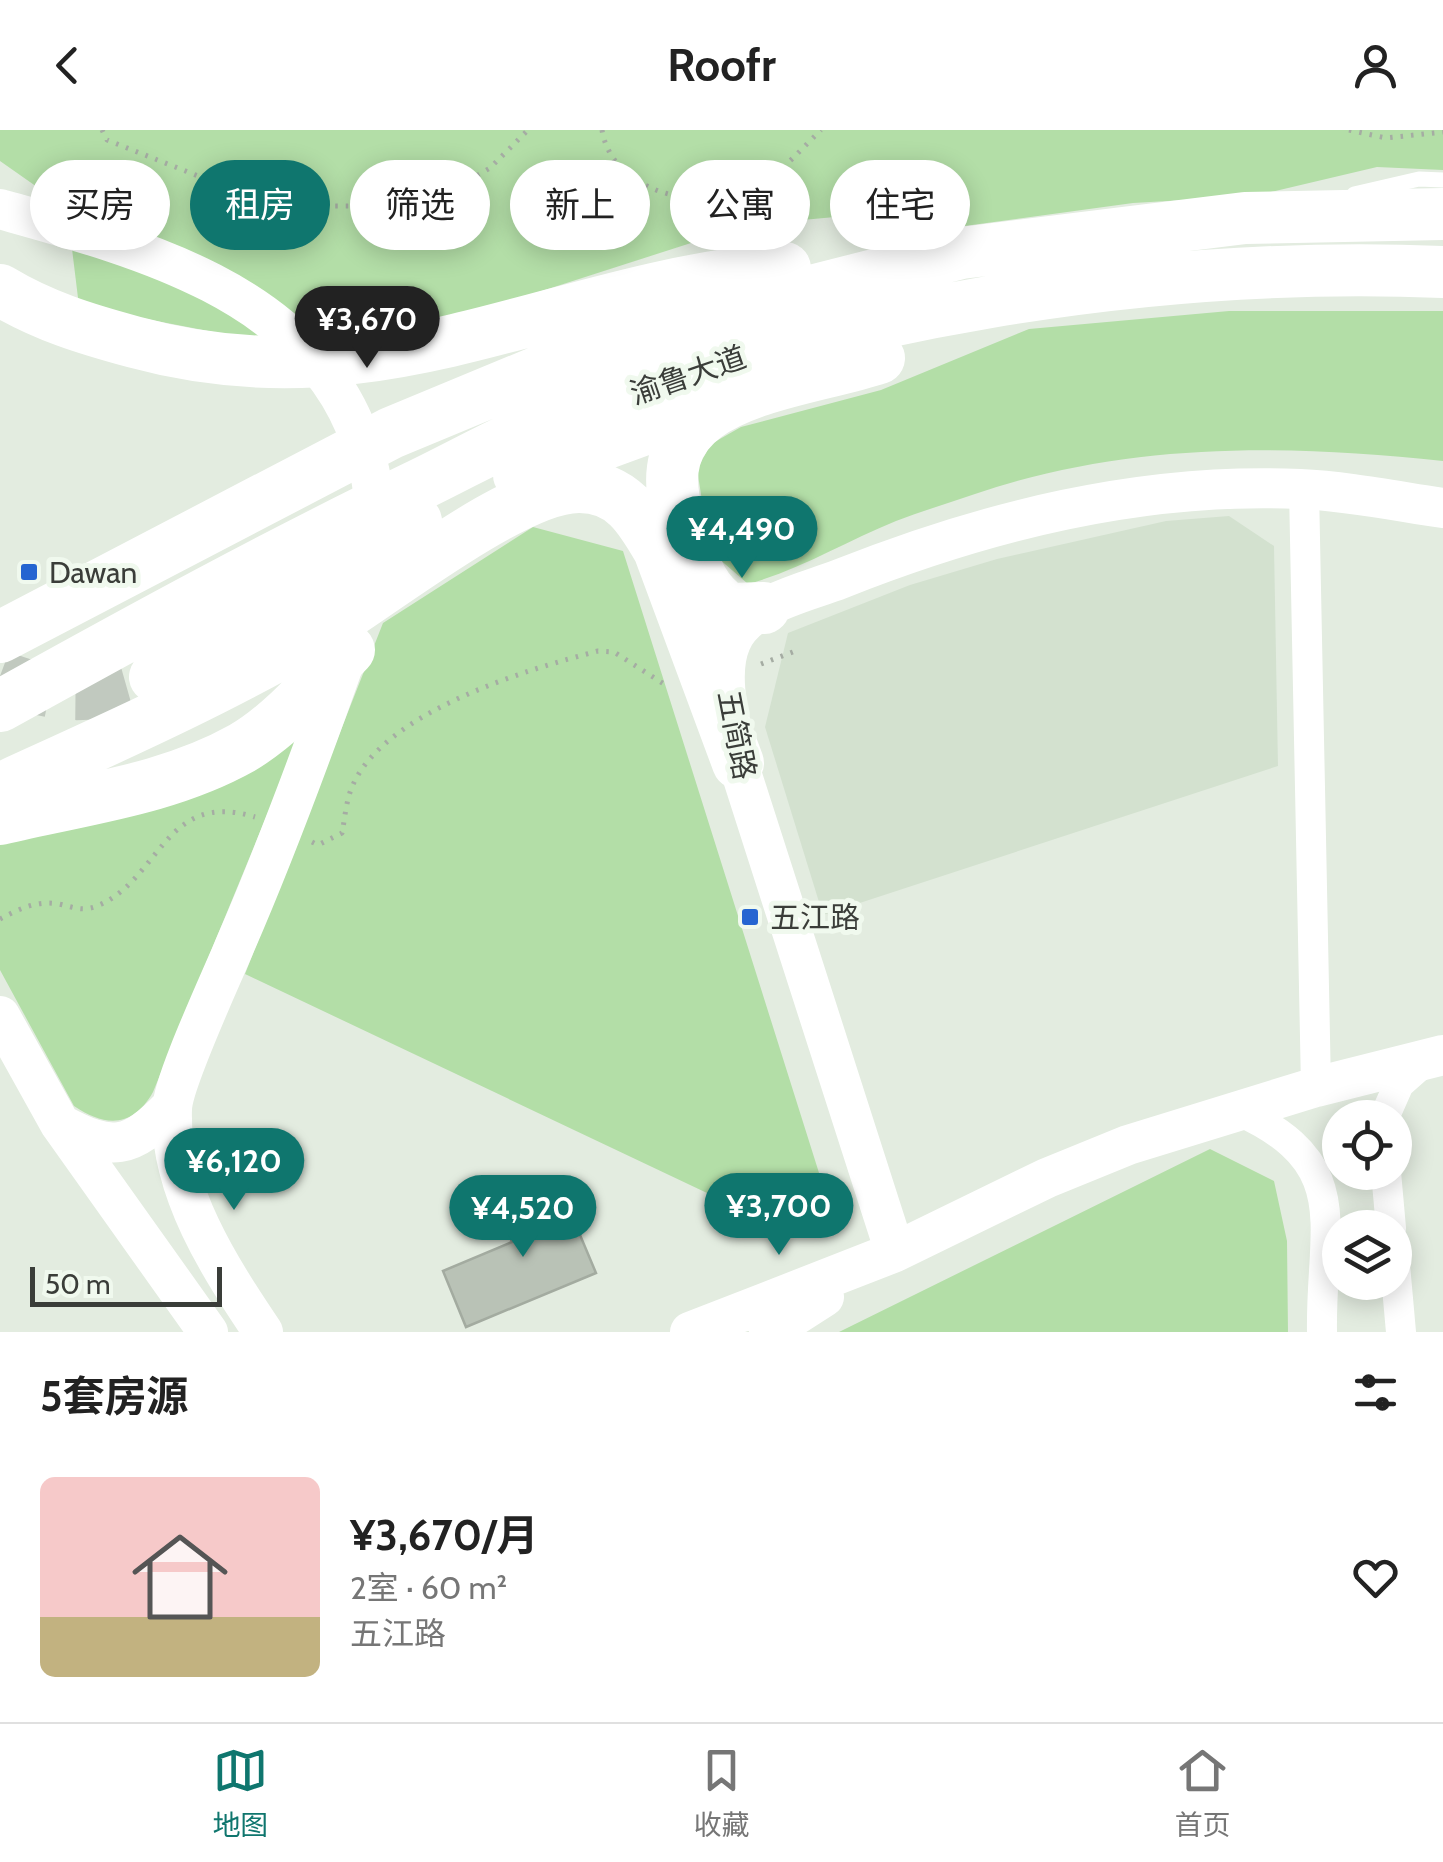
<!DOCTYPE html>
<html lang="zh">
<head>
<meta charset="utf-8">
<style>
	body { margin:0; font-family:Cabin,"Noto Sans SC",sans-serif; background:#f2f2f2; color:#222; height:100vh; display:flex; flex-direction:column; font-size:38px; white-space:nowrap }
	* { box-sizing:border-box; margin:0 }
	p { font-size:32px; color:#767676 }
	.icon { flex:none; width:55px; height:55px; fill:none; stroke:currentColor; stroke-width:2; stroke-linecap:round; stroke-linejoin:round }
	.map { position:relative; height:1202px; overflow:hidden }
	.drawer { display:flex; flex-direction:column; background:#fff; flex:1 }
	.drawer>* { flex:none }
	.top-card { position:absolute; left:30px; top:30px; width:1385px; height:90px; display:flex; gap:20px }
	.fabs { position:absolute; left:1322px; top:970px; display:grid; gap:20px }
	.fabs a { display:grid; place-items:center; width:90px; height:90px; border-radius:50%; background:#fff; box-shadow:0 5px 25px #0003; font-size:50px }
	.scale { position:absolute; left:30px; bottom:25px; width:192px; box-sizing:border-box; padding-left:10px; border:5px solid #3a3d39; border-top:0; font-size:28px; line-height:35px; white-space:nowrap; color:#3a3d39; -webkit-text-stroke:8px #f0f9ee; paint-order:stroke }
	.price { position:absolute; translate:-50% -85px; padding:0 22px; border-radius:35px; background:#0f766e; color:#fff; font-size:32px; line-height:65px; filter:drop-shadow(0 2px 5px #0008) }
	.price::after { content:''; position:absolute; left:50%; top:60px; width:30px; height:22px; margin-left:-15px; background:inherit; clip-path:polygon(0 0,100% 0,50% 100%) }
	.price.active { background:#222; color:#fff }
	ul { padding:0; list-style:none }
	li { display:flex; align-items:center; gap:30px; height:250px; padding:0 40px }
	li span { display:grid; place-items:center; flex:none; width:280px; height:200px; border-radius:15px; color:#555 }
	li>.icon { margin-inline-start:auto }
	span .icon { width:120px; height:120px; fill:#fffc; stroke-width:1 }
	li b { font-size:42px }
	h2 { display:flex; justify-content:space-between; align-items:center; height:120px; padding:0 40px; font-size:42px }
	.pill { padding:0 35px; border-radius:45px; background:#fff; box-shadow:0 5px 25px #0003; font-size:35px; line-height:90px }
	.pill.active { background:#0f766e; color:#fff }
	header { display:flex; justify-content:space-between; align-items:center; height:130px; padding:0 40px; background:#fff; font-size:45px; font-weight:700 }
	.tabs { display:flex; justify-content:space-around; align-items:center; height:140px; border-top:2px solid #e0e0e0; background:#fff; font-size:28px; color:#767676 }
	.tabs a { display:grid; justify-items:center; gap:5px }
	.tabs .active { color:#0f766e }
	.map>svg:first-child { display:block }
</style>
</head>
<body>
<header><svg class="icon" aria-label="back" viewBox="0 0 24 24"><path d="M15 5l-7 7 7 7"/></svg>Roofr<svg class="icon" aria-label="person" viewBox="0 0 24 24"><circle cx="12" cy="8" r="4"/><path d="M4 21q1-7 8-7t8 7"/></svg></header>
<div class="map">
<svg width="1443" height="1202" viewBox="0 0 1443 1202">
	<rect width="100%" height="100%" fill="#e3ece0"/>
	<!-- built -->
	<path fill="#d3e1cf" d="M1229,386L1274,416L1278,636L823,785L765,597L788,503L910,455L997,429L1166,391Z"/>
	<!-- green -->
	<path fill="#b3dea7" d="M0,0H1443V40L1377,37L1254,66L1133,73L950,98L930,99L878,83L747,95L523,167L398,200L270,213L79,176L67,78L0,31Z
		M1229,181H1443V331C1285,314 1128,312 975,364C949,373 922,381 896,391C846,411 800,440 748,454L710,421L697,339L711,314L741,297L881,260L1029,199Z
		M533,397L623,421L820,1046L800,1107L245,844L383,493Z
		M285,605L297,612L153,962C133,998 105,997 74,976L0,840V706Z
		M1210,1019L1274,1051L1287,1111L1288,1202H839Z"/>
	<!-- building -->
	<path fill="#b9c2b6" stroke="#a3aba0" stroke-width="2.5" d="M559,1055L596,1143L466,1197L443,1141L512,1112L499,1080Z"/>
	<g fill="none" stroke-linecap="round" stroke-linejoin="round">
		<!-- highway-tunnel -->
		<path stroke="#c1c9bf" stroke-width="52" stroke-dasharray="52 26" stroke-linecap="butt" d="M0,546C67,571 88,569 155,547"/>
		<!-- path -->
		<path stroke="#a5aca3" stroke-width="5" stroke-dasharray="2.5 8" stroke-linecap="butt" d="M102,0L107,10L274,76H359L455,58L490,38L528,0
			M602,0C612,62 698,82 749,60C777,48 799,21 821,0
			M1349,0L1386,8L1443,2
			M761,534L798,520
			M312,712L318,715L342,703C345,688 346,671 352,657C383,582 525,540 598,521L614,522L667,556
			M0,789C19,779 37,770 59,774C73,777 83,782 97,776C161,750 164,659 255,687"/>
		<!-- lane -->
		<path stroke="#fff" stroke-width="15" d="M1354,64L1419,49L1443,50"/>
		<!-- street -->
		<path stroke="#fff" stroke-width="30" d="M1304,359L1316,957
			M1239,981C1356,1034 1320,1097 1322,1202
			M1384,988L1399,954L1425,931
			M1386,1042L1391,1098
			M1395,1135L1401,1202"/>
		<!-- secondary -->
		<path stroke="#fff" stroke-width="40" d="M0,79C132,116 297,158 355,296C368,328 378,365 373,400
			M0,886L60,994L208,1202
			M60,994C112,1022 130,1020 172,976
			M895,1122L738,633C732,596 716,547 731,512C747,474 804,463 840,449C986,391 1141,352 1300,359C1347,361 1396,371 1443,378
			M263,1202C220,1138 169,1060 172,979C173,951 222,847 235,815C276,721 311,626 345,530
			M690,1202L895,1122L1047,1048L1128,1015L1316,957L1443,925
			M769,1202L824,1167"/>
		<!-- highway -->
		<path stroke="#fff" stroke-width="52" d="M0,160C43,186 86,199 134,212C383,280 549,157 785,138
			M519,345L680,286
			M764,478L730,479C699,460 693,428 681,395C633,262 791,257 879,228
			M0,507L391,303L560,233L662,199L961,123L1245,88L1443,84
			M155,547L416,391
			M0,576C137,500 274,425 415,357C461,335 506,309 554,290C830,184 1147,130 1443,142
			M0,659C107,610 214,563 315,504C377,468 514,356 580,357C622,357 640,387 659,420L738,633
			M0,689C82,669 167,660 242,618C283,594 317,553 349,520"/>
	</g>
	<!-- markers -->
	<g fill="#2565d1" stroke="#f0f9ee" stroke-width="4">
		<rect x="19" y="432" width="20" height="20" rx="5"/>
		<rect x="740" y="777" width="20" height="20" rx="5"/>
	</g>
	<g text-anchor="middle" dominant-baseline="central" stroke-width="10" stroke-linejoin="round" paint-order="stroke">
		<!-- street labels -->
		<g font-size="30" fill="#3a3d39" stroke="#f0f9ee">
			<text transform="translate(688 245) rotate(-19)">渝鲁大道</text>
			<text transform="translate(737 605) rotate(79)">五简路</text>
		</g>
		<!-- poi labels -->
		<g font-size="30" fill="#3a3d39" stroke="#f0f9ee" text-anchor="start">
			<text x="49" y="442">Dawan</text>
			<text x="770" y="787">五江路</text>
		</g>
	</g>
</svg>
<div class="fabs">
<a><svg class="icon" aria-label="locate" viewBox="0 0 24 24"><circle cx="12" cy="12" r="6"/><path d="M12 2v4M12 18v4M2 12h4M18 12h4"/></svg></a>
<a><svg class="icon" aria-label="layers" viewBox="0 0 24 24"><path d="M12 4l9 5-9 5-9-5zM3 14l9 5 9-5"/></svg></a>
</div>
<div class="scale">50 m</div>
<b class="price active" style="left:367px;top:241px">¥3,670</b>
<b class="price" style="left:742px;top:451px">¥4,490</b>
<b class="price" style="left:234px;top:1083px">¥6,120</b>
<b class="price" style="left:779px;top:1128px">¥3,700</b>
<b class="price" style="left:523px;top:1130px">¥4,520</b>
<div class="top-card">
<a class="pill">买房</a>
<a class="pill active">租房</a>
<a class="pill">筛选</a>
<a class="pill">新上</a>
<a class="pill">公寓</a>
<a class="pill">住宅</a>
</div>
</div>
<section class="drawer">
<h2>5套房源<svg class="icon" aria-label="filters" viewBox="0 0 24 24"><path d="M4 7h16M4 17h16"/><circle cx="9" cy="7" r="2"/><circle cx="15" cy="17" r="2"/></svg></h2>
<ul>
<li><span style="background:linear-gradient(#f6c9c9 70%,#c2b280 0)"><svg class="icon" aria-label="home" viewBox="0 0 24 24"><path d="M3 11l9-7 9 7M6 9v11h12V9"/></svg></span><div><b>¥3,670/月</b><p>2室 · 60 m²</p><p>五江路</p></div><svg class="icon" aria-label="heart" viewBox="0 0 24 24"><path d="M12 20l-8-8c-3-5 5-10 8-4 3-6 11-1 8 4z"/></svg></li>
</ul>
</section>
<nav class="tabs">
<a class="active"><svg class="icon" aria-label="map" viewBox="0 0 24 24"><path d="M3 6l6-2 6 2 6-2v14l-6 2-6-2-6 2zM9 4v14M15 6v14"/></svg>地图</a>
<a><svg class="icon" aria-label="saved" viewBox="0 0 24 24"><path d="M7 4h10v16l-5-4-5 4z"/></svg>收藏</a>
<a><svg class="icon" aria-label="home" viewBox="0 0 24 24"><path d="M3 11l9-7 9 7M6 9v11h12V9"/></svg>首页</a>
</nav>
</body>
</html>
